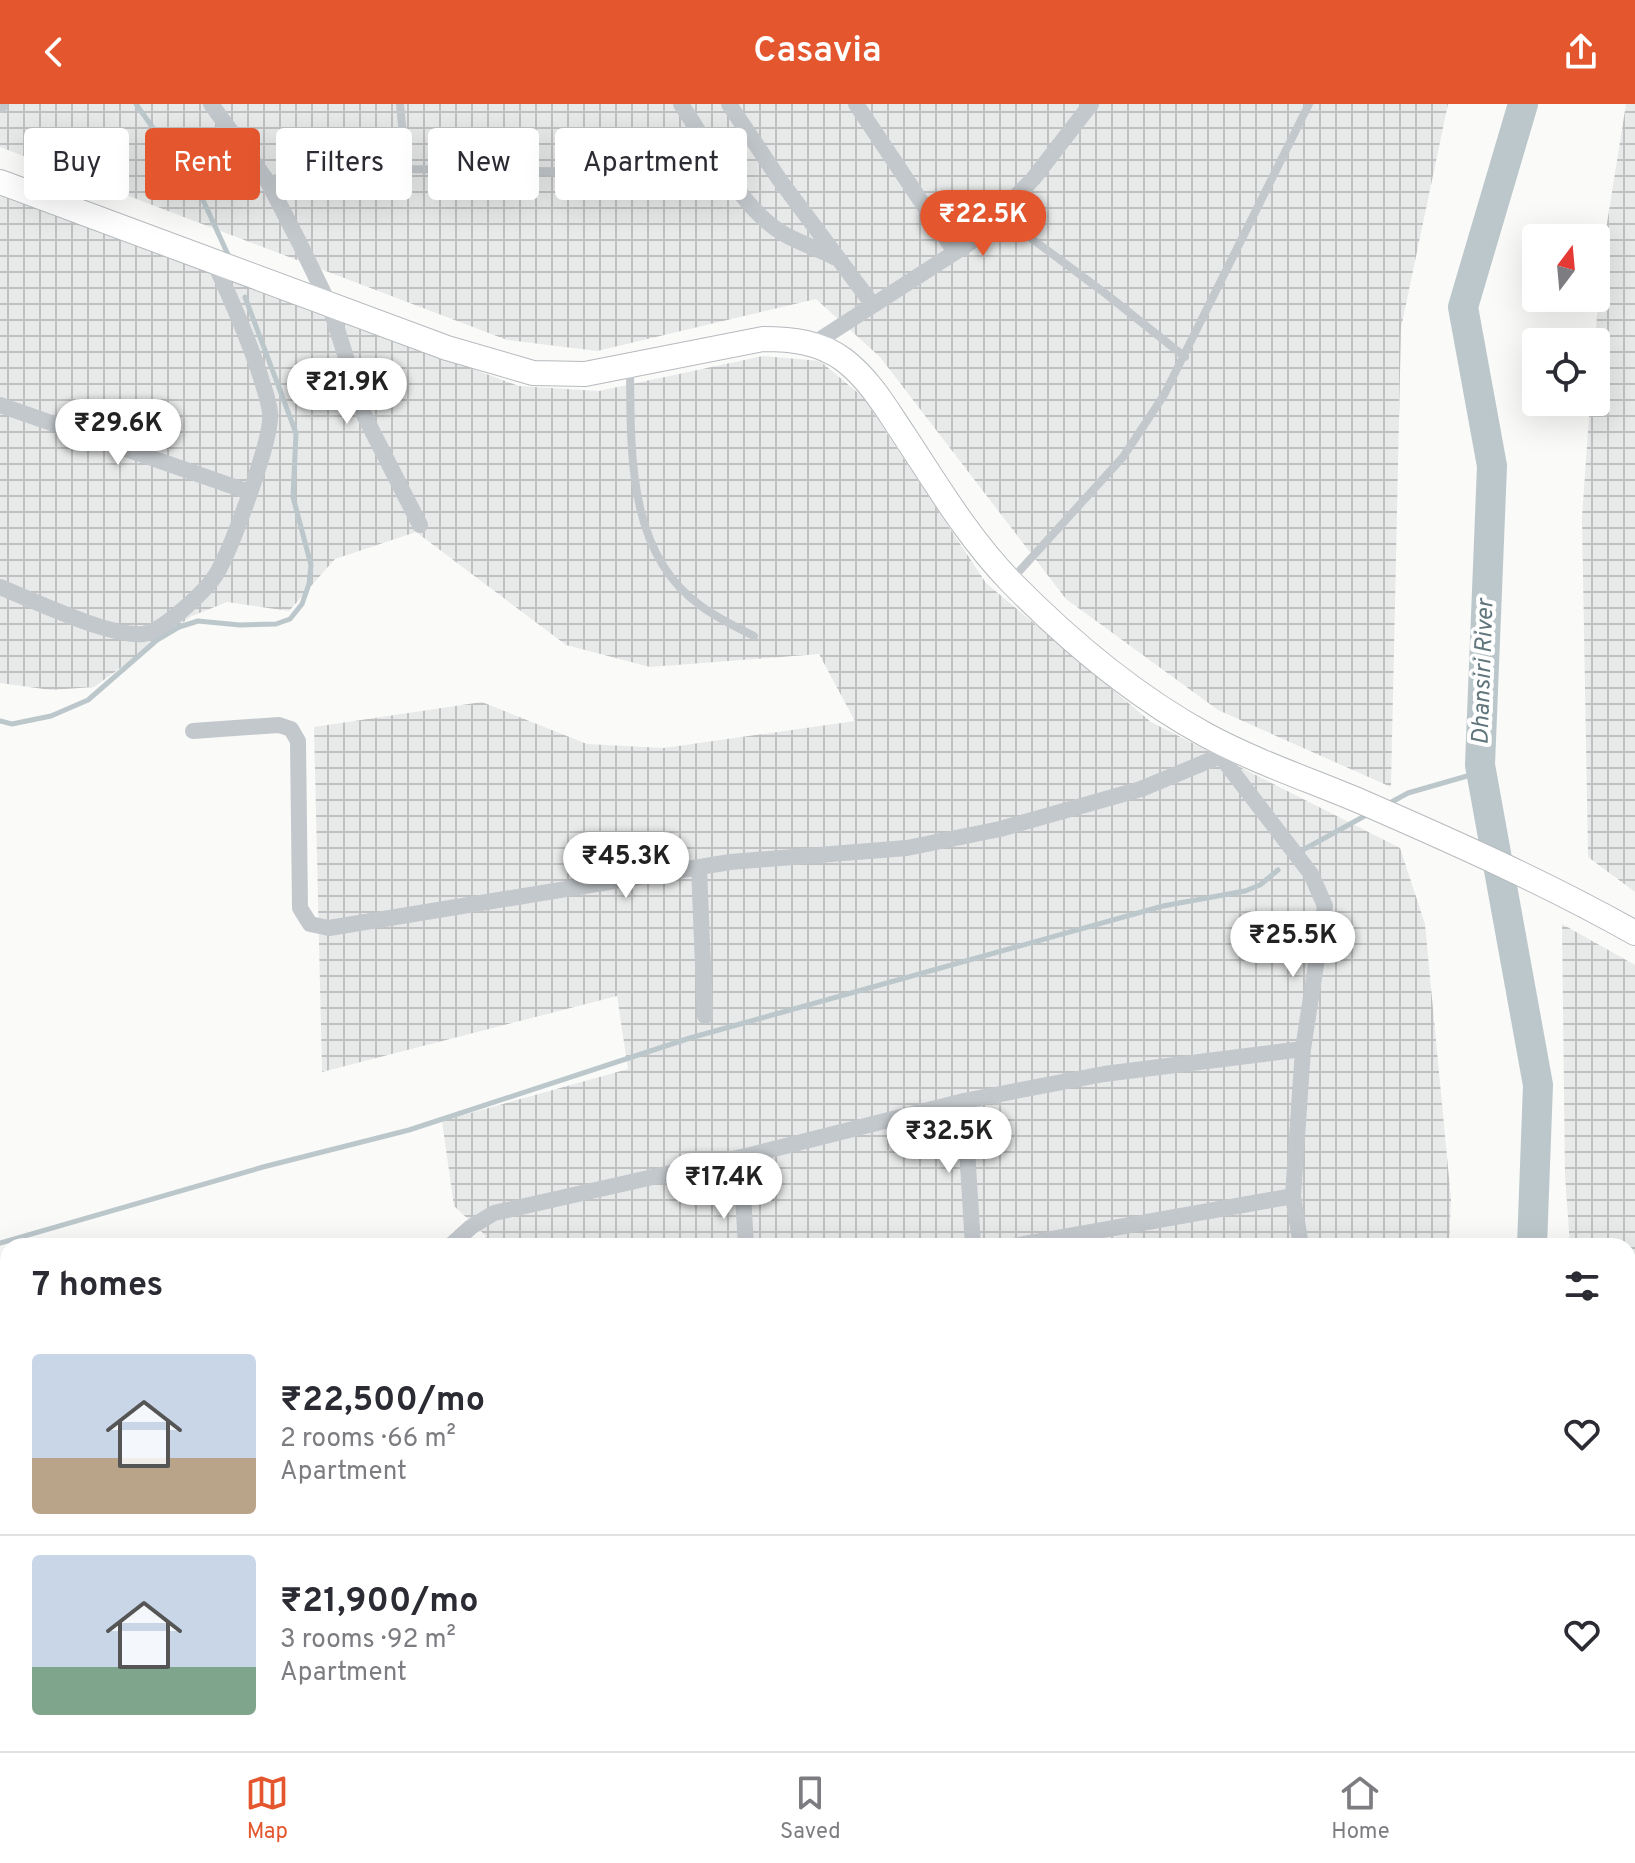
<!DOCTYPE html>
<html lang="en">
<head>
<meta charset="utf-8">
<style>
	body { margin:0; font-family:Overpass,sans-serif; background:#f2f2f3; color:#2b2b33; height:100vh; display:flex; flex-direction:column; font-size:30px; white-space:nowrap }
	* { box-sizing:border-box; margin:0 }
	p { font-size:26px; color:#7c7c81 }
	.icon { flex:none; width:44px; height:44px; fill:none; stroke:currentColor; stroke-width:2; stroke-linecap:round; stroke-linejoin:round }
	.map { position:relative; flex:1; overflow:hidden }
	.panel { position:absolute; left:0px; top:1134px; width:1636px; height:514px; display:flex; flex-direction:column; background:#fff; border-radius:24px 24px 0 0; box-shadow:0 8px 32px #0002 }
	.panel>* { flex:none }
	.top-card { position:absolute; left:24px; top:24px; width:800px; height:72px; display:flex; gap:16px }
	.needle { width:52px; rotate:16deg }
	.fabs { position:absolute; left:1522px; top:120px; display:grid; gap:16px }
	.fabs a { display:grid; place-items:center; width:88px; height:88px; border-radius:8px; background:#fff; box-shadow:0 8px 32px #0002; font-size:40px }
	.price { position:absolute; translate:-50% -68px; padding:0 18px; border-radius:28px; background:#fff; color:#222; font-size:26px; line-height:52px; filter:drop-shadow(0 2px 4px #0008) }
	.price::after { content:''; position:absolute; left:50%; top:48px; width:24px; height:18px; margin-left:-12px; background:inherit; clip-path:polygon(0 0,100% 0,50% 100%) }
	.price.current { background:#e4572e; color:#fff }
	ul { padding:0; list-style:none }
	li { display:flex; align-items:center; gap:24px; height:200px; padding:0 32px }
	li+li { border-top:2px solid #e1e1e2 }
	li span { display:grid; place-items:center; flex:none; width:224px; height:160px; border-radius:8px; color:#555 }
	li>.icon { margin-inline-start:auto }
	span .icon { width:96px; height:96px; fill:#fffc; stroke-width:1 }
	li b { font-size:34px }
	h2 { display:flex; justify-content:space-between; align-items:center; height:96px; padding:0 32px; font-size:34px }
	.pill { padding:0 28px; border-radius:8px; background:#fff; box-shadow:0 8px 32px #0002; font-size:28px; line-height:72px }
	.pill.current { background:#e4572e; color:#fff }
	header { display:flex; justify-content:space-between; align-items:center; height:104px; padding:0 32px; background:#e4572e; color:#fff; font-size:36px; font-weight:600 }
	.menu { display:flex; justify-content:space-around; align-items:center; height:112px; border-top:2px solid #e1e1e2; background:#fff; font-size:22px; color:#7c7c81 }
	.menu a { display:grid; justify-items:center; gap:4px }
	.menu .current { color:#e4572e }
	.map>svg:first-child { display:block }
</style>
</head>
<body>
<header><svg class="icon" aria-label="back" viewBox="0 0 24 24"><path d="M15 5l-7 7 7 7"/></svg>Casavia<svg class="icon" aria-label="share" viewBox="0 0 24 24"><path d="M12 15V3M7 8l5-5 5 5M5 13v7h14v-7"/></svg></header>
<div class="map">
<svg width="1635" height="1647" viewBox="0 0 1635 1647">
	<defs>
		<pattern id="industrial-grid" width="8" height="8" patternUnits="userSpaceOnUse" patternTransform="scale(2)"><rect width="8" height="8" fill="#e8e9e9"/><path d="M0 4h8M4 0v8" fill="none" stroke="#c0c1c2"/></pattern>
	</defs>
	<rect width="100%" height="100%" fill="#fafaf8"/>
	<!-- industrial -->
	<path fill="url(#industrial-grid)" d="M0,0H1448L1401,224L1391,683L1218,606L1066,495L880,253L816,195L597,247L507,236L0,43Z
		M1626,0H1635V788L1588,753L1582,414L1590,298H1596L1595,238L1601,157Z
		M0,90L519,282L599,287L763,252L820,257L863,293L986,479L1151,618L1400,744L1425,820L1451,1095L1449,1142H479L486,1132L454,1102L442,1017L628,965L617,892L322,968L314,623L482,598L587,640L664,644L855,617L819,550L650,563L566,541L416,428L335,455L289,507L227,498L192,512L94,583L51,586L0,579Z
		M1562,820L1635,861V1647H1561L1562,1640H1628V1142H1570L1565,1071Z
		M379,1640H1430V1647H387Z"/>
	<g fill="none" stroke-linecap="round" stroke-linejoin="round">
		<!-- stream -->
		<path stroke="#bbc7cb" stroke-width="5" d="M136,0L170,48L192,72L230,155
			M0,617L12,620L51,612L88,596L157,536L179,523L198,517L240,521L276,520L290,515L302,500L309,480L311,461L293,393L296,329L245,193
			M1386,701L1408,689L1481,668
			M1301,747L1370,709
			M0,1139L263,1063L409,1026L690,934L1163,802L1245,787L1260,781L1278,766"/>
		<!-- river -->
		<path stroke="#bbc7cb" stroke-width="30" d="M1523,0L1463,203L1492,362L1480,661L1538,981L1532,1142
			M1532,1647L1534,1640"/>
		<!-- secondary casing -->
		<g stroke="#b3babf" stroke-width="24">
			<path id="secondary" d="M0,1463L8,1474
				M103,1640L106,1647"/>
		</g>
		<!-- primary casing -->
		<g stroke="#b5babe" stroke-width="26">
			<path id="primary" d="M0,78L447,244L533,269L585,270L763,235C792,235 820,238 844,256C870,276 886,304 904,331C937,381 969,435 1011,478C1068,536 1135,592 1206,631C1256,658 1310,676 1362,698C1454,738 1548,780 1635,829"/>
		</g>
		<!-- lane -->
		<path stroke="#c3c8cc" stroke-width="8" d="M400,0L406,65
			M269,78L301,61L334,58L406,65L595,68
			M1000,111L1106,190L1185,253
			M630,263C631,344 626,449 701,502C717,514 736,523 754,532
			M1013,474L1123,353L1164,291L1309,0"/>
		<!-- street -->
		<path stroke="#c3c8cc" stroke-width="16" d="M211,0L268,78L299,138L329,200L365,313L420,421
			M681,0C707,39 743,107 784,130C800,139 818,145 834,153
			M729,0L779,75L873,201
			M856,0L955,148
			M0,1V0
			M813,240L971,138L1033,75L1091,0
			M0,301L249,388
			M0,483C34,497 110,533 143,530C162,528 207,486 217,469C231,445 273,334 270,309C269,297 264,285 261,274C248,233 231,195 213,156
			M193,627L279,621L291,625L298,637L300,804L310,820L329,824L730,758L907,744L1000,725L1141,685L1220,652
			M1215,645L1311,770L1325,802L1303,945L1293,1092L1301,1142
			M699,763L705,912
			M964,997L973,1142
			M743,1091L746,1142
			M450,1142L471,1123L494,1109L750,1051L964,997L1104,970L1303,945
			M1013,1142L1293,1092
			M707,1647L711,1640
			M1241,1647V1640"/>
		<!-- secondary -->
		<use href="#secondary" stroke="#fff" stroke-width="22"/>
		<!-- primary -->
		<use href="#primary" stroke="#fff" stroke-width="24"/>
	</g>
	<g text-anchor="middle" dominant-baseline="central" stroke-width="8" stroke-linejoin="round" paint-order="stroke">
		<!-- water labels -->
		<g font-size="24" font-style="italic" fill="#60757c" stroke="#fff">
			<text transform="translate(1484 568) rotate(-88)">Dhansiri River</text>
		</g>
	</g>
</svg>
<div class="fabs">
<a><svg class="needle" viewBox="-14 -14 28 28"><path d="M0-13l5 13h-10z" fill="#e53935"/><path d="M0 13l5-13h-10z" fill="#7c7c81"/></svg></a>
<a><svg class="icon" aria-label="locate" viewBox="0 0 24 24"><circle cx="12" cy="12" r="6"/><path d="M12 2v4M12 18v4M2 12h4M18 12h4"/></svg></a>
</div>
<b class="price current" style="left:983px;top:154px">₹22.5K</b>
<b class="price" style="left:347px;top:322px">₹21.9K</b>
<b class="price" style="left:118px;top:363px">₹29.6K</b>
<b class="price" style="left:626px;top:796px">₹45.3K</b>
<b class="price" style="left:1293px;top:875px">₹25.5K</b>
<b class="price" style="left:949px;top:1071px">₹32.5K</b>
<b class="price" style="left:724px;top:1117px">₹17.4K</b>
<div class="top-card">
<a class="pill">Buy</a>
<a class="pill current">Rent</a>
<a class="pill">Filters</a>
<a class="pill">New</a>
<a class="pill">Apartment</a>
</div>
<section class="panel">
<h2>7 homes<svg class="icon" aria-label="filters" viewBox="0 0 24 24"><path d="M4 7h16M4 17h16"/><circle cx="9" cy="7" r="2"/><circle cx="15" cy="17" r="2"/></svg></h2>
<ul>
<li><span style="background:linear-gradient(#c9d6e8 65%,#b9a48a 0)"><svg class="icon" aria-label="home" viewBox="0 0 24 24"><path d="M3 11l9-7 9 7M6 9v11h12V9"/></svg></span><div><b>₹22,500/mo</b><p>2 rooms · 66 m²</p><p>Apartment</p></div><svg class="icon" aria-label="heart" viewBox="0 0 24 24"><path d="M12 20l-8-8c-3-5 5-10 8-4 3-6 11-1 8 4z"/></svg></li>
<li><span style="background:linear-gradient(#c9d6e8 70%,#7fa58c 0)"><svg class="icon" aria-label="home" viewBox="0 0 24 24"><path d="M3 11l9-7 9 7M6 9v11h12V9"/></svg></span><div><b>₹21,900/mo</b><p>3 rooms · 92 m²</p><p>Apartment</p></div><svg class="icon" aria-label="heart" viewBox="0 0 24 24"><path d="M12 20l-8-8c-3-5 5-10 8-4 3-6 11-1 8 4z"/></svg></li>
</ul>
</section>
</div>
<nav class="menu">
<a class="current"><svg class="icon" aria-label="map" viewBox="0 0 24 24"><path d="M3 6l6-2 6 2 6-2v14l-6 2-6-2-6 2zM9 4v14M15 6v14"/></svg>Map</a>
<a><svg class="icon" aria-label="saved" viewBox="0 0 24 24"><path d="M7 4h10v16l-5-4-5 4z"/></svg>Saved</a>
<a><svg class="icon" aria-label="home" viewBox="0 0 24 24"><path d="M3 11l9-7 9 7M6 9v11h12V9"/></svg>Home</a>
</nav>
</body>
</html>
